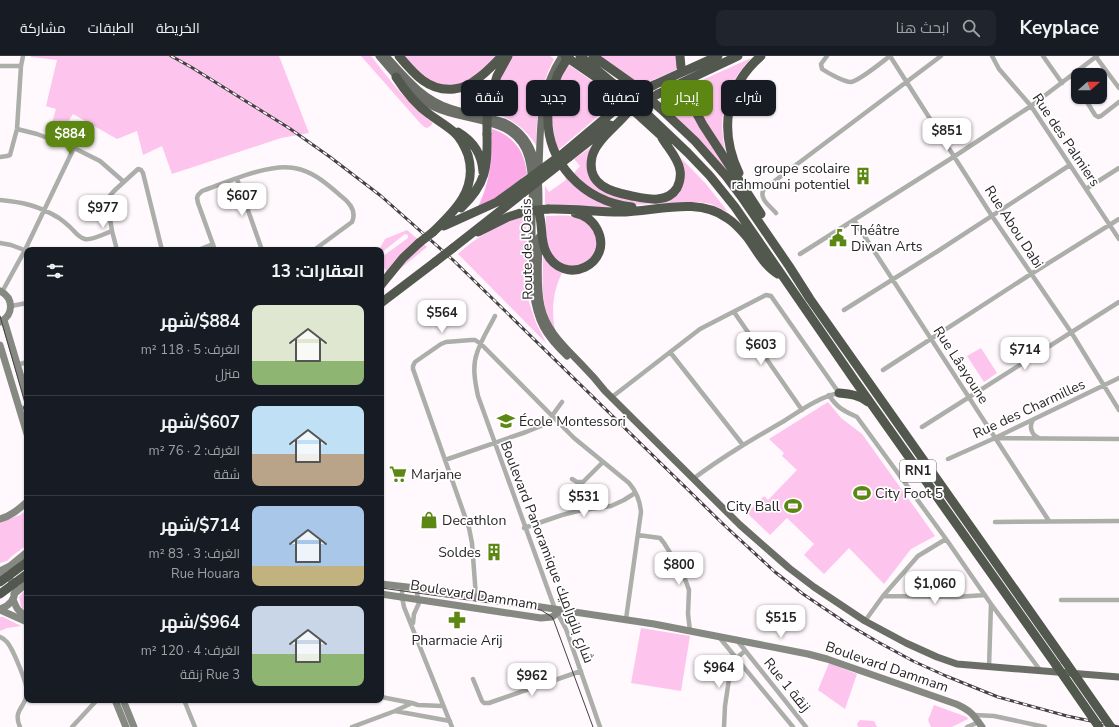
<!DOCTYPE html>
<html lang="ar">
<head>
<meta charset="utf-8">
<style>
	body { margin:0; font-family:"Nunito Sans",Cairo,sans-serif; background:#20242c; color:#f1f3f6; direction:rtl; height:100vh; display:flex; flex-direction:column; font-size:15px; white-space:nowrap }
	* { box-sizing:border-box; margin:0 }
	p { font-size:13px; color:#9ea1a6 }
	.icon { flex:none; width:22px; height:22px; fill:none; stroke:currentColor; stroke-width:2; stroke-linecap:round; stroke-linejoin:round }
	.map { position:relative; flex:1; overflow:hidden; direction:ltr }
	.details { position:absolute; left:24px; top:191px; width:360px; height:456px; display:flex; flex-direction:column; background:#171b24; border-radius:8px; box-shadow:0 1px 3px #0004; direction:rtl }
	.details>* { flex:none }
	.hud { position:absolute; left:396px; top:24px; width:380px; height:36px; direction:rtl; display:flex; gap:8px }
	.needle { width:26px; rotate:69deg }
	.controls { position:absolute; left:1071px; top:12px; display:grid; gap:8px }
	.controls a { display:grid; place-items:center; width:36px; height:36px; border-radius:8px; background:#171b24; box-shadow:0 1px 3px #0004; font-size:20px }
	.price { position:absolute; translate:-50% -34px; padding:0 9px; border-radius:8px; background:#fff; color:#222; font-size:13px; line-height:26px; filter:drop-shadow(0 1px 2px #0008) }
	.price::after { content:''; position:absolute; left:50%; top:24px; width:12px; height:9px; margin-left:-6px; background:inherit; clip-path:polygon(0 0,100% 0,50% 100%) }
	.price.current { background:#5d8713; color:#fff }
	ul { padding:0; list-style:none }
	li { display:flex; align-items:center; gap:12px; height:100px; padding:0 20px }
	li+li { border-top:1px solid #363941 }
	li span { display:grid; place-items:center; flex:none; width:112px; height:80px; border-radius:8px; color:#555 }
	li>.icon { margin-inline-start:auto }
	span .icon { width:48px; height:48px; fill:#fffc; stroke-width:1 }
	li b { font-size:17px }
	h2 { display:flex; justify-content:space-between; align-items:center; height:48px; padding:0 20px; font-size:17px }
	.chip { padding:0 14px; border-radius:8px; background:#171b24; box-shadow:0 1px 3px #0004; font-size:14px; line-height:36px }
	.chip.current { background:#5d8713; color:#fff }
	header { display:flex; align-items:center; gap:24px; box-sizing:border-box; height:56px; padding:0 20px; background:#171b24; border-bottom:1px solid #363941 }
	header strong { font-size:19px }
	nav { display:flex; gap:22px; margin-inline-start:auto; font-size:14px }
	.search { width:280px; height:36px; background:#20242c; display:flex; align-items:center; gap:10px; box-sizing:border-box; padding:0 14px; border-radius:8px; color:#9ea1a6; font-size:15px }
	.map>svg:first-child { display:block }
</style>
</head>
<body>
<header>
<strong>Keyplace</strong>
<div class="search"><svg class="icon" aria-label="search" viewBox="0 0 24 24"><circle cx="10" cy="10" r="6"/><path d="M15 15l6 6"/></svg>ابحث هنا</div>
<nav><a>الخريطة</a><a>الطبقات</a><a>مشاركة</a></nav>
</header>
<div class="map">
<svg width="1119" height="671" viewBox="0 0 1119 671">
	<rect width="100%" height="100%" fill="#fff8fd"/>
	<!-- green -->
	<path fill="#fdc4ed" d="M31,0H279L309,77L281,82L172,118L162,90L143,99L137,75L117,83L73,58L61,77L51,70L56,53L46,50L57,4L31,1Z
		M361,0H371C390,24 408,49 433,67C427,74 426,73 420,67Z
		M404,0H496L474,23L453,30L437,28L424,21Z
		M512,0H550L554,3C539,32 537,58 536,89C526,74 514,64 497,58L502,48L494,44L502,19Z
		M600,0H678V13L639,30Z
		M751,2C724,31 716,62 727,101L692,44L694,41L689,30Z
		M569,9L598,29L616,45L557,95L551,58L558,25Z
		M681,36L692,57L737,130L660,47Z
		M594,89V126L658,145L684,125L685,114L681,102L706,128L728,156L711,148L698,146L631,149L598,140L574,117L580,110L574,103Z
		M563,116L571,125L630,153L545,148V130L549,136L566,124Z
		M526,159L528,231L529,246L536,267L546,287L458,198C478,179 501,168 526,159Z
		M546,160C556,160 569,158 579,162C587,165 592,171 595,179C606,209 560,223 549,193C545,183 546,170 546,160Z
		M407,174L427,191L390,221L388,220L386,214L381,209L384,205L383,200L408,182V179L405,178L381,197V194H375L380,192L385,183Z
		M543,197L563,215C553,234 551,253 555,274C539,249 543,226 543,197Z
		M981,292L997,317L984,326L967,300Z
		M828,346L841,362L862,378L935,480L911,493L884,528L849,492L824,518L804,499L814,488L787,462L770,479L747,457L764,440L768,444L797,414L782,400L784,397L769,383Z
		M27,454V489L12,500L7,505L0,507V466L20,459Z
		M27,532V557H26L21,551L19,541Z
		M0,561H3L21,570L7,572L0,575Z
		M641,572L690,580L681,635L631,627Z
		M829,607L857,618L845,653L818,634Z
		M934,649L967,661L968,663L952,671H931L928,664Z
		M860,664L874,665L877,671H858L857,668Z"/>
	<!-- forest -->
	<path fill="#fcaae7" d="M492,73C513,79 525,96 527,118L498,141L478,151C491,124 492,102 492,73Z"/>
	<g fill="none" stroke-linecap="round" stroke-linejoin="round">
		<!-- street -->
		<path stroke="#abaea9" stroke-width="4.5" d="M827,0L821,8L822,13C828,17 844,26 851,26C859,25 882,6 890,0
			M890,0L992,160L1071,276L1119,354
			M992,0L999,13L1031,50L1119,183
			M1043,0L1062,27
			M1096,0V1L1119,32
			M0,10H21
			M1072,19L1078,30
			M1084,41L1095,59L1098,61L1101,60L1119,46
			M17,73L37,78L74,92L100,105L124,126
			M0,101L7,100L10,99L17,73L21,10L23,0
			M237,123L262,194
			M1086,133L1119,112
			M0,144C23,146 39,150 59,162C63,165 67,168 71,172C75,176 79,182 85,183C91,185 106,177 112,175
			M776,157C770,150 758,142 764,133L941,0
			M854,164L1049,465
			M0,187L11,189L27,195
			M117,194L112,175L107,143L114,135L138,113L141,114L143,117L162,194
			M198,194L213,188
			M215,194L198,147L197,142L198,139L202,135C227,126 269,107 294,112C313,115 327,128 341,140C349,146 357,155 352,166L314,194
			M800,198L955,100L1031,50L1097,0
			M2,236L25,194L83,73
			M11,250L27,247
			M844,254L938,195L1070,109
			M734,256L802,354
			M495,260C489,272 481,284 477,297C472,310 475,326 478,340L555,553L566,573L600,671
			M670,296L743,389
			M17,309L27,306
			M883,314L1031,218L1119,163
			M829,339C837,352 844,355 857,361L946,483L991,548L1040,614
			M612,341L700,273L766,239L771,240L839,337C819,341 801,354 784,365C753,383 722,401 693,423
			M1033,364C1029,370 1031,379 1039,382
			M922,371L1119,246
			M997,382L1119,383
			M948,403L995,382L1119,322
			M445,404L526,376L541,370L549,364L562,346
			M572,423L577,426H583L603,406
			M995,466L1119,465
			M524,472L562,459L582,454L611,450L624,444L635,437
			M638,479L660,482L664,487L669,495L685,523L689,534L688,558L690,575
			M402,530V541L404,551L452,671
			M883,540L956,541L985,539
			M476,541L472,487L469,472L413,313V310L415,306L441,288L446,286L471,284H475L481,288L574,382L629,427C636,435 640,445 641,456L626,563
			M1061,544H1119
			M865,565L870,558L883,540L918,500L946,483
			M413,567L414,558L419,547L416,532
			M0,581C3,582 5,584 7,586C13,593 27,627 27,636C27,651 12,653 20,671
			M719,581L793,671
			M736,583L806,671
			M989,611L991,548
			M473,623L482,645L484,647H489L581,615
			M381,641L412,647L418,649L443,650
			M184,644L195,671
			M395,655L450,665
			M975,659L994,660L1045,671
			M72,671L97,644
			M352,671L395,655L412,647
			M724,671L725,650L731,610L733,605L745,595
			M967,671L979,666"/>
		<!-- secondary -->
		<path stroke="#858982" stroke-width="7" d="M0,235C14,242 14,259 0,266
			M4,264L27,341
			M0,289L27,378
			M0,463C11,460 19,453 27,446
			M0,515L10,510L27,496
			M0,517C20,523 20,547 0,553
			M381,528L416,532L654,568L808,598L827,603L956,648C970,654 974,659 982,671
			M14,538L27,527
			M381,538L541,562L552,561L561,554
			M13,543C16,551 18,557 27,559
			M0,554L27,566
			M115,644L126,671
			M123,644L134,671"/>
		<!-- primary -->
		<path stroke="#6a6e66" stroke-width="7" d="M379,0C395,19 412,40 434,51C466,67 516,59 528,101C534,122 532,150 532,171C532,192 533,214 533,235C537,265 545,279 567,300
			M386,0C405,21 422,43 450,52C468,58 487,60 504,66C541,84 539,124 539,159
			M539,111C541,70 538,36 562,0
			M539,181C539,203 536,228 541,250C546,275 566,292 583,310C591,318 598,326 605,335L740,469L789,512L814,531L865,565L906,587L937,601L957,608L1119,621"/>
		<!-- highway -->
		<path stroke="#53584f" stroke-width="9" d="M399,0C414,18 429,36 454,33C463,32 471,28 477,23C486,17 494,8 502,0
			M565,0L600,24L668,86
			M580,0L626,38L688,97L710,120L735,151L855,325L1056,609
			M593,0L631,27L661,53L695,85L726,120L741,140L789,210L810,243L865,321L1065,605
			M680,0L681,11
			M558,18C553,31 549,43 548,56C545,106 584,146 632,151
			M396,21C405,35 415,48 429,58C437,64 446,69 454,76C461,82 465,91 468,99C478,133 455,155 433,176
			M654,29L718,0
			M686,34L690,45L703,69L761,158
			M658,38L702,17L738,0
			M489,46L497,20L508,0
			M628,56C617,70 596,84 592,101C586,129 611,136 632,140C647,143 667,148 677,132C680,126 681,120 680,114C678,102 668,92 662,82
			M458,76C473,85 482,98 483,116
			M565,96L622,48
			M569,101L610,69
			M739,117C719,75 725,31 761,0
			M461,152C486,128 488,111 487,78
			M548,153C572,152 596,156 620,156C655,156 697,140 727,162C735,167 741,174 747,181C756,193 764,210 778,218
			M539,157C543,170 540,184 546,196C564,233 615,207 597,173C592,164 585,159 575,157
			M444,170L497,146L523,127
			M478,176L508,161L527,155
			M453,192L528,133
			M381,229L403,202L419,187
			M381,247L435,206
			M839,337C850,338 859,339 868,346"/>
		<!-- tram -->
		<path stroke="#454043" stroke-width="1" d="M0,260L27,354
			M23,350L27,364
			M381,532L541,554L552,561L554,565L593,671"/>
		<!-- rail casing -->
		<g stroke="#454043" stroke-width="3">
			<path id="rail" d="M171,0L191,11L289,72L330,101L381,140L453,204L723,468L775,516L803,538L849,569L878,586L913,605L946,620L998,641L1067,660L1119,671"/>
		</g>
		<!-- rail -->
		<use href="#rail" stroke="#fff" stroke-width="1.5" stroke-dasharray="4.5" stroke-linecap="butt"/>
		<!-- highway-bridge -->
		<path stroke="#53584f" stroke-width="9" d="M558,18L569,0
			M622,48L638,38L654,29
			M628,56L658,38
			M487,78V65L489,46
			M523,127L565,96
			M528,133L569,101
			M527,155L548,153
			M419,187L433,176
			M435,206L453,192
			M0,526L27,506
			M0,538L27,518
			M1065,605L1111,671
			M1056,609L1099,671"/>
	</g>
	<!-- icons -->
	<defs>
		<g id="building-bare" transform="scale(1.38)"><path d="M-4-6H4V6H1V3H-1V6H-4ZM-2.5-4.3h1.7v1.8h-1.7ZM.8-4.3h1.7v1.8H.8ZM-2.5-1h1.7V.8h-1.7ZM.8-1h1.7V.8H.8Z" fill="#5d8713" stroke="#fff" stroke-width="2.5" paint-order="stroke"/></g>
		<g id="civic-bare" transform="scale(1.38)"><path d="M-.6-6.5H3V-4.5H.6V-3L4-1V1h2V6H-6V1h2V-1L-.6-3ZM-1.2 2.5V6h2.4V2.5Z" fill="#5d8713" stroke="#fff" stroke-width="2.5" paint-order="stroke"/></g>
		<g id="school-bare" transform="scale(1.38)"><path d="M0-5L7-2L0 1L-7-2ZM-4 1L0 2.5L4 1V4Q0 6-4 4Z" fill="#5d8713" stroke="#fff" stroke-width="2.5" paint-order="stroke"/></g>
		<g id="supermarket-bare" transform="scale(1.38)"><path d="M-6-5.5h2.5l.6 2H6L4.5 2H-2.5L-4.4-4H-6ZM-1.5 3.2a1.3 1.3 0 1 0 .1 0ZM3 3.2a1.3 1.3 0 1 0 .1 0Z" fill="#5d8713" stroke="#fff" stroke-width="2.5" paint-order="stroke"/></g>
		<g id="stadium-bare" transform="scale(1.38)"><path d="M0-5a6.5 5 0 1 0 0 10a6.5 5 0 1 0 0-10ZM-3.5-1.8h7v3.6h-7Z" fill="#5d8713" stroke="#fff" stroke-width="2.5" paint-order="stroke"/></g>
		<g id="shop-bare" transform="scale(1.38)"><path d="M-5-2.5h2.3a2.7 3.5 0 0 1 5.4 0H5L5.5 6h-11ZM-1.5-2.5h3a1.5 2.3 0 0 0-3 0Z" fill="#5d8713" stroke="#fff" stroke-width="2.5" paint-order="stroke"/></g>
		<g id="pharmacy-bare" transform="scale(1.38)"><path d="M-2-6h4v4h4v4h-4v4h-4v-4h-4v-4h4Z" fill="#5d8713" stroke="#fff" stroke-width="2.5" paint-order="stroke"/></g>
	</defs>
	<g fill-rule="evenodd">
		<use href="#building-bare" x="863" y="120"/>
		<use href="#civic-bare" x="838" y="182"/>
		<use href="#school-bare" x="506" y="365"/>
		<use href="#supermarket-bare" x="398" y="418"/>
		<use href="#stadium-bare" x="862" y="437"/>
		<use href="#stadium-bare" x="793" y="450"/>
		<use href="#shop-bare" x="429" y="464"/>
		<use href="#building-bare" x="494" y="496"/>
		<use href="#pharmacy-bare" x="457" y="564"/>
	</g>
	<g text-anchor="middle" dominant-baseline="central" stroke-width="3.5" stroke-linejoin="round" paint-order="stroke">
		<!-- shield labels -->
		<rect fill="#fff" stroke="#696668" stroke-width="1" x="900" y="404" width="36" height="22" rx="3"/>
		<g font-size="13" font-weight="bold" fill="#292427">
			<text x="918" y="415">RN1</text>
		</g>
		<!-- street labels -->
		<g font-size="14" fill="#292427" stroke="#fff">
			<text transform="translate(1066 84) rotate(56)">Rue des Palmiers</text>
			<text transform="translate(1014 171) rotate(57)">Rue Abou Dabi</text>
			<text transform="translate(527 193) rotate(-91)">Route de l'Oasis</text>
			<text transform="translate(961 309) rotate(57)">Rue Lâayoune</text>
			<text transform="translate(1029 353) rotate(-25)">Rue des Charmilles</text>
			<text transform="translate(547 496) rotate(69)">Boulevard Panoramique شارع بانوراميك</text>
			<text transform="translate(474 539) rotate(9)">Boulevard Dammam</text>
			<text transform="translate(887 611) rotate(19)">Boulevard Dammam</text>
			<text transform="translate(787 629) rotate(51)">Rue 1 زنقة</text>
		</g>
		<!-- poi labels -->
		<g font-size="14" fill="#292427" stroke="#fff" text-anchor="start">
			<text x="850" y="112" text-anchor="end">groupe scolaire<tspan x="850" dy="16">rahmouni potentiel</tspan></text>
			<text x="851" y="174">Théâtre<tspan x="851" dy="16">Diwan Arts</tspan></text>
			<text x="519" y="365">École Montessori</text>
			<text x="411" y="418">Marjane</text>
			<text x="875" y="437">City Foot 5</text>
			<text x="780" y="450" text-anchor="end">City Ball</text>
			<text x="442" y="464">Decathlon</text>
			<text x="481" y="496" text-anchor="end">Soldes</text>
			<text x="457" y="584" text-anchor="middle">Pharmacie Arij</text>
		</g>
	</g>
</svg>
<div class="controls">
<a><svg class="needle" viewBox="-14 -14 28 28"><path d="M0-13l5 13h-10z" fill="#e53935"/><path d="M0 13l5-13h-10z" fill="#9ea1a6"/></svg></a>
</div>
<b class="price" style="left:947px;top:96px">$851</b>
<b class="price current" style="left:70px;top:99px">$884</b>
<b class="price" style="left:242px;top:161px">$607</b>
<b class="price" style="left:103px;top:173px">$977</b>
<b class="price" style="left:442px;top:278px">$564</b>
<b class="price" style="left:761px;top:310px">$603</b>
<b class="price" style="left:1025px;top:315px">$714</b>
<b class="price" style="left:584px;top:462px">$531</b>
<b class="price" style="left:679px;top:530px">$800</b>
<b class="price" style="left:935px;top:549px">$1,060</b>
<b class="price" style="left:781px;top:583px">$515</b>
<b class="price" style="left:719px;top:633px">$964</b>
<b class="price" style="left:532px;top:641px">$962</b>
<div class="hud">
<a class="chip">شراء</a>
<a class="chip current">إيجار</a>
<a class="chip">تصفية</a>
<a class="chip">جديد</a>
<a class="chip">شقة</a>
</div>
<section class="details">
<h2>العقارات: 13<svg class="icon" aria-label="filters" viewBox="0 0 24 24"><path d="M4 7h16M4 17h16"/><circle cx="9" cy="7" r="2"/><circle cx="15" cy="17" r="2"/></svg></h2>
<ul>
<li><span style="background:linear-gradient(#dfe7d0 70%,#8fb573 0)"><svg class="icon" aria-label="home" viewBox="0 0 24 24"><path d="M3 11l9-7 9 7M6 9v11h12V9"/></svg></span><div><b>$884/شهر</b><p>الغرف: 5 · 118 m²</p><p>منزل</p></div></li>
<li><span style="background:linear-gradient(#bfe0f5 60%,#b9a48a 0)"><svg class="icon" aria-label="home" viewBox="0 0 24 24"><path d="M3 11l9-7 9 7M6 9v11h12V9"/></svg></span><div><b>$607/شهر</b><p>الغرف: 2 · 76 m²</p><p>شقة</p></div></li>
<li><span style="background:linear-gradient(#a9c7e8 75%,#c2b280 0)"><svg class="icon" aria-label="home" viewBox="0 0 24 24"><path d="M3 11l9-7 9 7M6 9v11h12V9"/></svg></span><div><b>$714/شهر</b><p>الغرف: 3 · 83 m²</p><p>Rue Houara</p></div></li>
<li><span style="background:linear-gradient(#c9d6e8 60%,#8fb573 0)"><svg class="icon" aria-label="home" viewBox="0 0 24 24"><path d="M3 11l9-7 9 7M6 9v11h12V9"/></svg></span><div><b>$964/شهر</b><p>الغرف: 4 · 120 m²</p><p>Rue 3 زنقة</p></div></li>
</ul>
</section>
</div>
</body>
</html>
